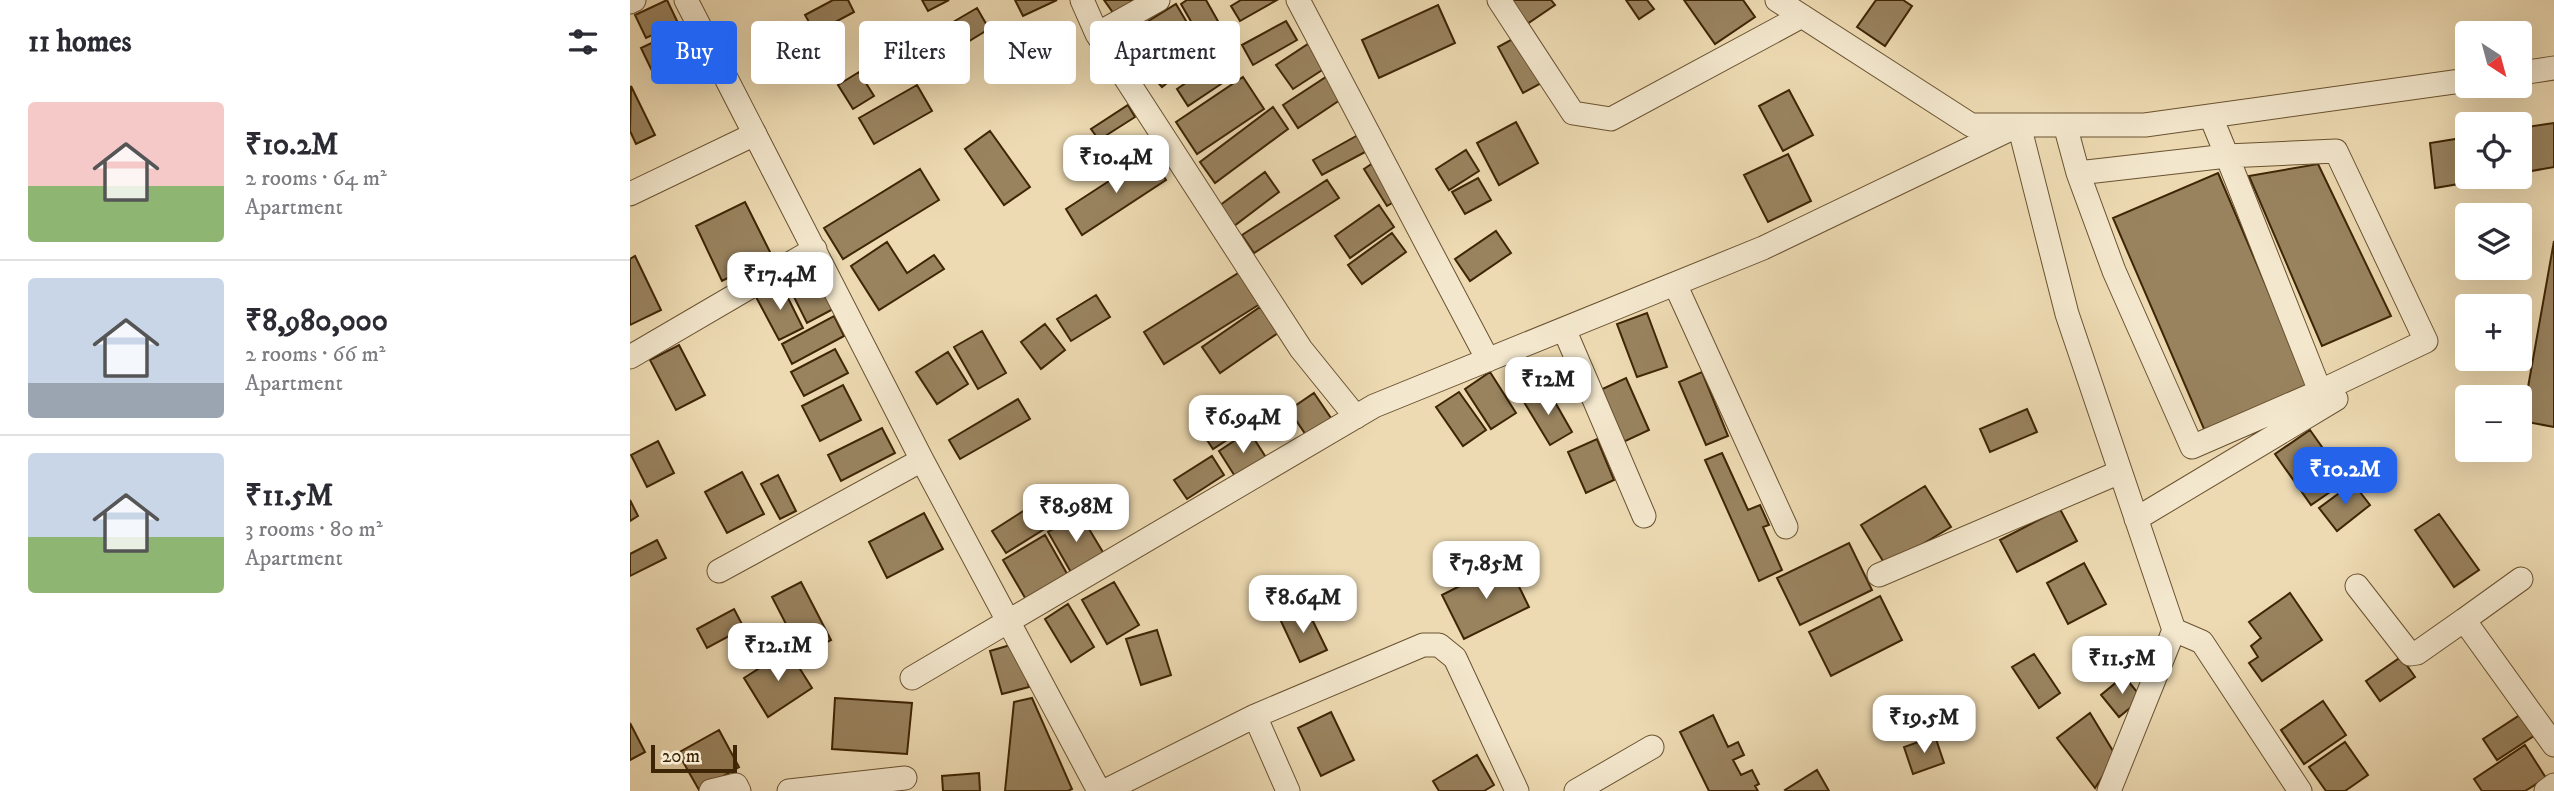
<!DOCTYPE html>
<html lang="en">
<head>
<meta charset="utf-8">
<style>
	body { margin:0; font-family:"IM FELL DW Pica",serif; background:#f2f2f3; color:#2b2b33; height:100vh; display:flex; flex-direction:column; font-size:26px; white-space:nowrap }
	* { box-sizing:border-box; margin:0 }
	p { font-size:23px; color:#7c7c81 }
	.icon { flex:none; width:38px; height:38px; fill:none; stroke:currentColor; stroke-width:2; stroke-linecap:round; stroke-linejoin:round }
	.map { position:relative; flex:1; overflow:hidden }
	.sheet { display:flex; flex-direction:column; background:#fff; width:630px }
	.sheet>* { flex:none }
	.guide { position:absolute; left:21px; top:21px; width:665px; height:63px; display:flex; gap:14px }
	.needle { width:46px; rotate:144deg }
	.tools { position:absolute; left:1825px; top:21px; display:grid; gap:14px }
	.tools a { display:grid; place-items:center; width:77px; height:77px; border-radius:7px; background:#fff; box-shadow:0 7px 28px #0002; font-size:35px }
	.scale { position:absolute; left:21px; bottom:18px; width:86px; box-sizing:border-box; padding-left:7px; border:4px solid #3e2505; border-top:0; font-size:19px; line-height:24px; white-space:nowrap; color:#3e2505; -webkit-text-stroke:5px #f3e7cd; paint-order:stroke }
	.price { position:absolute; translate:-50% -60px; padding:0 16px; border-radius:14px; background:#fff; color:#222; font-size:23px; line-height:46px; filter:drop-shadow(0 2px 4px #0008) }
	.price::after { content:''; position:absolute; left:50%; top:42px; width:21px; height:16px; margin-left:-10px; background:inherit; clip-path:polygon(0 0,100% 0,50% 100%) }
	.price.selected { background:#2563eb; color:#fff }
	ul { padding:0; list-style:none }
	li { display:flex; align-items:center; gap:21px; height:175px; padding:0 28px }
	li+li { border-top:2px solid #e1e1e2 }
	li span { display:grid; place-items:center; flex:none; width:196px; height:140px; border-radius:7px; color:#555 }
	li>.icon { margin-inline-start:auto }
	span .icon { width:84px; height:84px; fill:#fffc; stroke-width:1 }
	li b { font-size:30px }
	h2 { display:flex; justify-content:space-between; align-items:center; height:84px; padding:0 28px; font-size:30px }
	.chip { padding:0 24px; border-radius:7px; background:#fff; box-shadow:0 7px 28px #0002; font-size:24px; line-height:63px }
	.chip.selected { background:#2563eb; color:#fff }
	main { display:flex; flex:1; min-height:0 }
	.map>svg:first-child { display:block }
</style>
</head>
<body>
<main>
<section class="sheet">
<h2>11 homes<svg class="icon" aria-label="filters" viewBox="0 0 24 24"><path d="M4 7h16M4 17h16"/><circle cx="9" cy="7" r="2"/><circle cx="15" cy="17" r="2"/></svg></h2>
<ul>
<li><span style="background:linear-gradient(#f6c9c9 60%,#8fb573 0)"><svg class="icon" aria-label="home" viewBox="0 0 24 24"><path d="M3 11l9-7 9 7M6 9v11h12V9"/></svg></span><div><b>₹10.2M</b><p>2 rooms · 64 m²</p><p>Apartment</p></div></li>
<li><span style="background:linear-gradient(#c9d6e8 75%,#9aa5b1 0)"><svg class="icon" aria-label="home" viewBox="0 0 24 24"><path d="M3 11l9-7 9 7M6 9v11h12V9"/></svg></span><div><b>₹8,980,000</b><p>2 rooms · 66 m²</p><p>Apartment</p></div></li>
<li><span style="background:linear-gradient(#c9d6e8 60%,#8fb573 0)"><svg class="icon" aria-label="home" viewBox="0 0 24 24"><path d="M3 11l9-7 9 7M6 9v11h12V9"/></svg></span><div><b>₹11.5M</b><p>3 rooms · 80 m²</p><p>Apartment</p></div></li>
</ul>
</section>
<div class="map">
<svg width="1924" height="791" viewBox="0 0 1924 791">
	<rect width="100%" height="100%" fill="#eddab2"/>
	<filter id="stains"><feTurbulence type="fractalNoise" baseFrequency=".00286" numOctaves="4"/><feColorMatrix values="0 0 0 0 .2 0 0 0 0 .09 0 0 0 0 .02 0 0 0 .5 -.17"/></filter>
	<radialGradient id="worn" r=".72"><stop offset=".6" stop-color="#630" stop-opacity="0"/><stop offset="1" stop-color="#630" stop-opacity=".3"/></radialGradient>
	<!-- building -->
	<path fill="#99835f" stroke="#3e2505" stroke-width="2" d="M37,0L48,23L16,38L5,15Z
		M203,0H218L224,12L185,33L175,15Z
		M292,0H319L298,11Z
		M385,0H427L393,16Z
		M474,0H512L486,17Z
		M557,0H576L598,39L578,51L551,4Z
		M611,0H647L610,21L601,6Z
		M881,0H921L925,5L897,24Z
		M996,0H1017L1024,9L1009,19Z
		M1054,0H1113L1125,17L1085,44Z
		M1246,0H1273L1282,6L1255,46L1227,27Z
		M546,4L559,26L526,47L512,25Z
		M808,5L825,43L749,78L732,40Z
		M347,8L359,29L295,68L282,46Z
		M656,21L667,40L623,65L612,45Z
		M53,28L65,53L23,73L11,48Z
		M890,35L915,81L893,93L868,47Z
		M684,40L700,65L663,89L646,65Z
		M549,44L563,62L532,87L517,70Z
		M579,67L591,84L558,106L547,89Z
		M229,72L244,96L223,109L208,85Z
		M699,75L713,98L668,128L653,105Z
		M613,77L634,109L567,154L546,122Z
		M287,85L302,111L244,144L229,118Z
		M1,86L25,135L6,144L0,131Z
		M1159,90L1183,135L1153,151L1129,106Z
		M498,105L505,117L469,140L461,129Z
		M643,107L658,129L585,183L570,162Z
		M886,122L908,163L869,185L847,143Z
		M1924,123V167L1890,173V128Z
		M360,131L400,187L374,205L335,149Z
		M728,135L737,151L692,175L683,160Z
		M1838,137V177H1870L1805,188L1800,143Z
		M836,150L849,171L819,190L806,169Z
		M1158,154L1181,201L1138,222L1114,175Z
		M519,155L536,180L452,235L436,209Z
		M746,161L769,199L757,206L734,169Z
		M1688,164L1761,316L1692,346L1619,176Z
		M290,169L309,200L213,259L194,228Z
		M635,172L649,192L604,226L589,206Z
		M1588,173L1681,391L1577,436L1483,218Z
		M848,178L861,200L835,214L822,192Z
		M697,180L709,198L624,253L612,235Z
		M115,202L142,256L92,281L66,226Z
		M749,205L764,227L720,258L705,236Z
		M866,231L881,253L840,281L825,259Z
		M762,233L776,252L732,284L718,265Z
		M1924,241V427L1892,421Z
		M257,242L277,273L304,255L314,269L249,310L221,266Z
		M5,256L31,310L0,325V259Z
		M186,266L207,307L177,323L156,281Z
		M610,272L630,304L534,364L514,332Z
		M151,284L173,328L149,340L126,297Z
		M466,295L480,317L441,341L427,319Z
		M630,307L648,333L590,373L572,347Z
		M1017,313L1037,367L1007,377L987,324Z
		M204,316L214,336L162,364L152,344Z
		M415,324L435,350L411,369L391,342Z
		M352,331L376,373L348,389L324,347Z
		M49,345L75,395L46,410L20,360Z
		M205,349L218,373L174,396L161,372Z
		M318,352L338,384L307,404L286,372Z
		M860,372L886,413L861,429L835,389Z
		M1072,372L1098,436L1076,445L1049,382Z
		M996,378L1019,430L989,444L966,392Z
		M213,385L231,420L190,441L172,406Z
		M917,388L942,432L920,445L894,402Z
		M829,392L856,430L833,446L806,407Z
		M684,393L701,418L676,435L659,410Z
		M388,399L400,419L330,459L319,440Z
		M612,400L626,421L583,449L569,428Z
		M1397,409L1407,432L1360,452L1350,429Z
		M252,428L265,453L211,481L198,455Z
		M1680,430L1716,481L1681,505L1645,454Z
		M619,431L637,459L606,478L589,451Z
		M967,439L984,480L956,493L938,452Z
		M28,441L44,473L17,487L1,455Z
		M1092,453L1118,510L1130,505L1139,525L1133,527L1152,570L1129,581L1075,460Z
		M582,456L594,475L557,499L544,480Z
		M112,472L134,514L97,533L75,492Z
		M148,475L166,511L150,519L131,484Z
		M1723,483L1740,505L1707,531L1689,508Z
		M1295,486L1321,527L1256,566L1231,525Z
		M423,492L437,515L376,553L362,531Z
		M0,500L8,516L0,521Z
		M1430,509L1447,541L1387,572L1370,540Z
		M294,513L313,549L257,578L239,542Z
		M450,514L474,554L442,574L418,532Z
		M1809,514L1849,570L1824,587L1785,530Z
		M415,535L440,579L398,603L373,560Z
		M27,540L36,558L0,576V554Z
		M1219,543L1242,590L1170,625L1147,578Z
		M877,562L899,607L834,639L812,595Z
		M1454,563L1476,604L1438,624L1417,583Z
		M171,582L201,640L172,655L142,597Z
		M484,582L509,625L477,644L452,600Z
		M1660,593L1692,640L1632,681L1619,663L1628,657L1621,646L1631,638L1619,622Z
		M1250,596L1272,640L1201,676L1179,632Z
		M438,604L464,647L441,662L415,619Z
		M676,607L697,650L670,662L650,619Z
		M104,609L114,628L77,648L67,629Z
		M527,630L541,675L511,685L496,639Z
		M387,643L399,687L372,694L360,651Z
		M158,650L182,688L138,717L114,678Z
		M1404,654L1430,693L1409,708L1382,667Z
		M1771,657L1785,677L1750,701L1736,681Z
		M1494,676L1512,698L1489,717L1471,695Z
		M205,698L282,703L277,754L202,749Z
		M402,698L442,789L438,791H375L384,702Z
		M1693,701L1716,735L1674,764L1651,730Z
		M1896,711L1910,732L1867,760L1853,739Z
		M701,712L724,760L691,776L668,728Z
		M1460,713L1486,756L1465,788L1427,738Z
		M1083,715L1098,747L1108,742L1114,755L1103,760L1111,775L1122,770L1129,784L1125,786L1128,791H1079L1050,732Z
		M0,723L15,752L0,760Z
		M89,730L109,767L69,790L48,753Z
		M1305,736L1314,763L1283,774L1274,747Z
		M1715,742L1738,775L1715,791H1696L1679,767Z
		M1895,745L1916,778L1895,791H1852L1844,779Z
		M847,755L864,785L854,791H809L803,781Z
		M1187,770L1199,791H1156L1155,790Z
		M349,773L350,791H313L312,776Z"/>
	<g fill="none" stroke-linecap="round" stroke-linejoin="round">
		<!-- street casing -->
		<g stroke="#6a5230" stroke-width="25">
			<path id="street" d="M56,0L292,460L469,791
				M452,0L467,34L528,0
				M668,0L858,360
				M869,0L943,113L981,119L1172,16
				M1147,0L1341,125H1515L1838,80
				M0,2L4,0
				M467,34L671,349L726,417
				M1890,73L1924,68
				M1581,117L1597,156L1686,381L1691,391L1562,447L1484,271L1448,173L1597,156L1706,151L1796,341L1691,391
				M1435,125L1448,173
				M0,194L125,134
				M1045,284L1156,527
				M934,329L1014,516
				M0,357L185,249
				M1506,519L1706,399
				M89,571L292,460
				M1249,575L1490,472
				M1891,579L1834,620L1924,745
				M1727,586L1780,654L1787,653L1834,620
				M1544,630L1572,642L1670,791
				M282,678L744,406L1133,248L1389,125L1437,314L1544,630L1479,791
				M625,716L658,791
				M81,791L106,785L109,791
				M159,791L275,778
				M475,791L625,716L793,645H809L825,658L887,791
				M946,791L1022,747
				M1916,791L1924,785"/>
		</g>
		<!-- street -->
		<use href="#street" stroke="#f3e7cd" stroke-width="23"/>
	</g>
	<rect width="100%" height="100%" filter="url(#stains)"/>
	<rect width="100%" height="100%" fill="url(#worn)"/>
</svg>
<div class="tools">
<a><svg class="needle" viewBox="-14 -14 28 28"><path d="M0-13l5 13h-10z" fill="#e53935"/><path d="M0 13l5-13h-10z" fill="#7c7c81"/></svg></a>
<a><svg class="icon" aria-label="locate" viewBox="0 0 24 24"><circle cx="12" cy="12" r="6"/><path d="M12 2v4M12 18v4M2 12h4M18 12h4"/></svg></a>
<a><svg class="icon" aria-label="layers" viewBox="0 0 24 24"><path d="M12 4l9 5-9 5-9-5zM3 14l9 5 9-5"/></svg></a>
<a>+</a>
<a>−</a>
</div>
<div class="scale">20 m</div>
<b class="price" style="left:486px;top:195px">₹10.4M</b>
<b class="price" style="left:150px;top:312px">₹17.4M</b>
<b class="price" style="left:918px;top:417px">₹12M</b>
<b class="price" style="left:613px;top:455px">₹6.94M</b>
<b class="price selected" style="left:1715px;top:507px">₹10.2M</b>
<b class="price" style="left:446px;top:544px">₹8.98M</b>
<b class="price" style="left:856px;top:601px">₹7.85M</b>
<b class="price" style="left:673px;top:635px">₹8.64M</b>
<b class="price" style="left:148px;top:683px">₹12.1M</b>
<b class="price" style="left:1492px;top:696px">₹11.5M</b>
<b class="price" style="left:1294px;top:755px">₹19.5M</b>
<div class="guide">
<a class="chip selected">Buy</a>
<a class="chip">Rent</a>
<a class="chip">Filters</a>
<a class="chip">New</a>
<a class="chip">Apartment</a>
</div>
</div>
</main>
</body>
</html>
